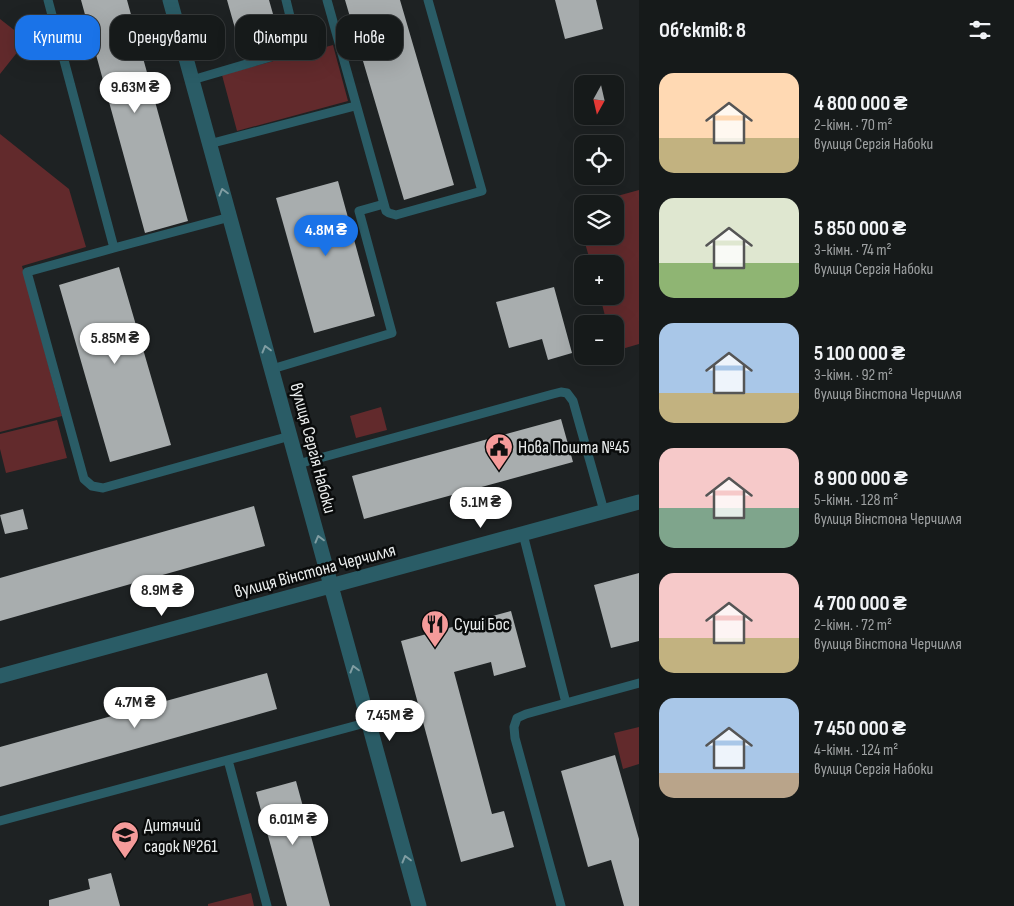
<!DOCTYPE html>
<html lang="uk">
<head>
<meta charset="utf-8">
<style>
	body { margin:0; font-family:"Sofia Sans Condensed",sans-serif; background:#1f2323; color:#f1f3f6; height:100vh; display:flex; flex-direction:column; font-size:19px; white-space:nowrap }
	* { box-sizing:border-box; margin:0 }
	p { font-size:16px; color:#9ea1a2 }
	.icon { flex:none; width:28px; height:28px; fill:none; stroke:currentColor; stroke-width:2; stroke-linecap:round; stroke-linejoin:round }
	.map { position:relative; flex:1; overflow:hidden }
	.drawer { display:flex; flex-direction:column; background:#161a1a; width:375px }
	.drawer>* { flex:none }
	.hud { position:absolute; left:15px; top:15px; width:475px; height:45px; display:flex; gap:10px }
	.needle { width:32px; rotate:188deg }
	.controls { position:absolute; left:574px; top:75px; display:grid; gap:10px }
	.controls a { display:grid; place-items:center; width:50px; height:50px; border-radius:10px; background:#161a1a; box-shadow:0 5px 20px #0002,0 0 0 1px #353839; font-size:25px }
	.price { position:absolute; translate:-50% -42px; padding:0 11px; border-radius:18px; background:#fff; color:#222; font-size:16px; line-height:32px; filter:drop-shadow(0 1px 2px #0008) }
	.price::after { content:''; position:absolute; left:50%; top:30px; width:15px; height:11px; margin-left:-8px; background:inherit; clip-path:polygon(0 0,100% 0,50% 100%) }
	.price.active { background:#1a73e8; color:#fff }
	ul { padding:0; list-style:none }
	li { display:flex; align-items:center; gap:15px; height:125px; padding:0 20px }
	li span { display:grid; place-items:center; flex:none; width:140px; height:100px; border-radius:15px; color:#555 }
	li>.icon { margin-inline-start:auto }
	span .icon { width:60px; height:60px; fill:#fffc; stroke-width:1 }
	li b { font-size:21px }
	h2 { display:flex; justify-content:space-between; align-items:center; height:60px; padding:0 20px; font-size:21px }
	.tag { padding:0 18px; border-radius:15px; background:#161a1a; box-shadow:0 5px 20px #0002,0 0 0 1px #353839; font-size:18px; line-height:45px }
	.tag.active { background:#1a73e8; color:#fff }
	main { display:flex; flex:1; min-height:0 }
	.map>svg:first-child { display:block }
</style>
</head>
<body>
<main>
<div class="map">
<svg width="639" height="906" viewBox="0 0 639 906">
	<rect width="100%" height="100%" fill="#1e2223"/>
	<!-- green -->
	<path fill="#622a2c" d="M0,19L27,40L0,74Z
		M333,45L348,101L237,131L222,75Z
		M0,134L69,189L86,247L22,266L62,416L0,432Z
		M639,190V344L615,351V324H607L600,296H615V264H591L583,236H615V204H588Z
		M381,407L387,430L356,438L350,416Z
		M57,420L67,458L6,473L0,449V434Z
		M639,727V764L623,769L614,733Z
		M251,893L254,906H208V904Z"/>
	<!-- building -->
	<path fill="#a8adae" d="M81,0H127L188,221L145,233Z
		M227,0H269L279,35L240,46Z
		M345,0H400L454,185L404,200Z
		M555,0H596L603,29L565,39Z
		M338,181L375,316L314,333L276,198Z
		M119,267L171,445L110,462L59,285Z
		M554,287L572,353L548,360L542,339L509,348L496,302Z
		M561,419L573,462L364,519L352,476Z
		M254,506L265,546L0,621V578Z
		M23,509L28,529L5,534L0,515Z
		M639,573V641L611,648L594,585Z
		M511,611L526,667L494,676L491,662L454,672L492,814L504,811L514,847L461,862L401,641Z
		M267,673L277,709L0,787V747Z
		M615,755L639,839V906H624L611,860L588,867L561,771Z
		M296,781L330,906H287L276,865L256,792Z
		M111,873L120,906H49V900L90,889L88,879Z"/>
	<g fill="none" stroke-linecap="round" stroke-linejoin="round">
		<!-- lane -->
		<path stroke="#2a5c66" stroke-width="9" d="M48,0L114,248L230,217
			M327,0L386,211L389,213L396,215L482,191L428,0
			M192,80L298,49L286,0
			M209,144L355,106
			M114,248L27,272L84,479L92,486L103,488L290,436
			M272,369L392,333L359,211L384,204
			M298,464L553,394L561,392L567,393L573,401L604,511
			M523,534L566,703
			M228,760L267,906
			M0,821L369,722
			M561,906L515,738L514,727L517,718L526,714L566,703L639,683"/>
		<!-- street -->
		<path stroke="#2a5c66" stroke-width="15" d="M170,0L419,906
			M0,676L639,502"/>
	</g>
	<!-- one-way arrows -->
	<defs><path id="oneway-chevron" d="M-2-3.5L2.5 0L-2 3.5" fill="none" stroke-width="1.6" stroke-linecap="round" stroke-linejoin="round" transform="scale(1.25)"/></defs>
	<g stroke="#819ea3">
		<use href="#oneway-chevron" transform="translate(223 192) rotate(-105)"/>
		<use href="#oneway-chevron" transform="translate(266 349) rotate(-105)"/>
		<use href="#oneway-chevron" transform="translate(319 539) rotate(-105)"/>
		<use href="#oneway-chevron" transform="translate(354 669) rotate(-105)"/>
		<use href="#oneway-chevron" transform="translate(406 859) rotate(-105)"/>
	</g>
	<!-- icons -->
	<defs>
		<g id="civic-pin" transform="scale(1.4375)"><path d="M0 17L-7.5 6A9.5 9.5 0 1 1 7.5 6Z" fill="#f59b9a" stroke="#090b0b"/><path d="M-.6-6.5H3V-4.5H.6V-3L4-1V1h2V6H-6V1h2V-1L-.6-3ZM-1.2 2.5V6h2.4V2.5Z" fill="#111"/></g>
		<g id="restaurant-pin" transform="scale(1.4375)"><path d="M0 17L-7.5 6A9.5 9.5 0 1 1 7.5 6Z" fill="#f59b9a" stroke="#090b0b"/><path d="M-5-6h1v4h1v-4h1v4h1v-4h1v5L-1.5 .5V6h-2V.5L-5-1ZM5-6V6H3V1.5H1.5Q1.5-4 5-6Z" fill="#111"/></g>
		<g id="school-pin" transform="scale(1.4375)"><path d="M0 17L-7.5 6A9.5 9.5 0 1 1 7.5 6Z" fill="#f59b9a" stroke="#090b0b"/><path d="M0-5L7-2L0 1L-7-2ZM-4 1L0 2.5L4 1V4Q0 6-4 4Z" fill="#111"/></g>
	</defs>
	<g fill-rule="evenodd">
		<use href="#civic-pin" x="499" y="447"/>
		<use href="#restaurant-pin" x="435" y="624"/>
		<use href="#school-pin" x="125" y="835"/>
	</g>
	<g text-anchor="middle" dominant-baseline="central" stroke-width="5" stroke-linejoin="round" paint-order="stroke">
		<!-- poi labels -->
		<g font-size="18" fill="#ebeeee" stroke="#090b0b" text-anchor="start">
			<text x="518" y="447">Нова Пошта №45</text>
			<text x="454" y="624">Суші Бос</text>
			<text x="144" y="825">Дитячий<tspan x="144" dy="21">садок №261</tspan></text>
		</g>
		<!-- street labels -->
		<g font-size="18" fill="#ebeeee" stroke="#090b0b">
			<text transform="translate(313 448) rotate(75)">вулиця Сергія Набоки</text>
			<text transform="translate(315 571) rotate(-15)">вулиця Вінстона Черчилля</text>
		</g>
	</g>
</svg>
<div class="controls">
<a><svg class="needle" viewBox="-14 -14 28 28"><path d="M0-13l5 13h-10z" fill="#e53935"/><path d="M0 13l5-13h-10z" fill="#9ea1a2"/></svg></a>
<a><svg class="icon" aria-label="locate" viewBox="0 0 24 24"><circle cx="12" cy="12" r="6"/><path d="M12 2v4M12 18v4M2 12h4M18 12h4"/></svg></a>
<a><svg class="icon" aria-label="layers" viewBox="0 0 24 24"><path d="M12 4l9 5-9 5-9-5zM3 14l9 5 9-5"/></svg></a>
<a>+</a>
<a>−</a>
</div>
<b class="price" style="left:135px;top:114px">9.63M ₴</b>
<b class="price active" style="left:326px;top:257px">4.8M ₴</b>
<b class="price" style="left:115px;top:365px">5.85M ₴</b>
<b class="price" style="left:481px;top:529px">5.1M ₴</b>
<b class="price" style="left:162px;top:617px">8.9M ₴</b>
<b class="price" style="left:135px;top:729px">4.7M ₴</b>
<b class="price" style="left:390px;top:742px">7.45M ₴</b>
<b class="price" style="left:293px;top:846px">6.01M ₴</b>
<div class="hud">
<a class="tag active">Купити</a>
<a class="tag">Орендувати</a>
<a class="tag">Фільтри</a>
<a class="tag">Нове</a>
</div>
</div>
<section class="drawer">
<h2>Об’єктів: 8<svg class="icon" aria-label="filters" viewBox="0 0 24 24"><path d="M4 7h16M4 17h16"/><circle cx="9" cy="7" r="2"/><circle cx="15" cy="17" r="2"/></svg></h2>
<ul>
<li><span style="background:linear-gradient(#ffd9b3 65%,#c2b280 0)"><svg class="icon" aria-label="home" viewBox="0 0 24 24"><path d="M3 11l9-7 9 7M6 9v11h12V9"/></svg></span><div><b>4 800 000 ₴</b><p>2-кімн. · 70 m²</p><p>вулиця Сергія Набоки</p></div></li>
<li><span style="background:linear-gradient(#dfe7d0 65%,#8fb573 0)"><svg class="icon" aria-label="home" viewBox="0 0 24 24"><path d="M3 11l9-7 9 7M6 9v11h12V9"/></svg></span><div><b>5 850 000 ₴</b><p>3-кімн. · 74 m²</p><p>вулиця Сергія Набоки</p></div></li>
<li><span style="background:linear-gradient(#a9c7e8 70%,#c2b280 0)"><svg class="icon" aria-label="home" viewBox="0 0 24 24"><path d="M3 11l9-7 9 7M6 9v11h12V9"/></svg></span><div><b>5 100 000 ₴</b><p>3-кімн. · 92 m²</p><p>вулиця Вінстона Черчилля</p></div></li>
<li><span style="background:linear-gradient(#f6c9c9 60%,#7fa58c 0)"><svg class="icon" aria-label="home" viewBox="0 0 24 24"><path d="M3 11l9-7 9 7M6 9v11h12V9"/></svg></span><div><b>8 900 000 ₴</b><p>5-кімн. · 128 m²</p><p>вулиця Вінстона Черчилля</p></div></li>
<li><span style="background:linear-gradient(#f6c9c9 65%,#c2b280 0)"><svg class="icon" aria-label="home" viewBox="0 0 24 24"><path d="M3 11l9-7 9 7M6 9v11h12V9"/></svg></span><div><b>4 700 000 ₴</b><p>2-кімн. · 72 m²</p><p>вулиця Вінстона Черчилля</p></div></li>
<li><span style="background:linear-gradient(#a9c7e8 75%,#b9a48a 0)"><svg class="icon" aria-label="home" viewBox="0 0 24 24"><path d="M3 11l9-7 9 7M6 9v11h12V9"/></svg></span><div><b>7 450 000 ₴</b><p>4-кімн. · 124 m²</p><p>вулиця Сергія Набоки</p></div></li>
</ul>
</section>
</main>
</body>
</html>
